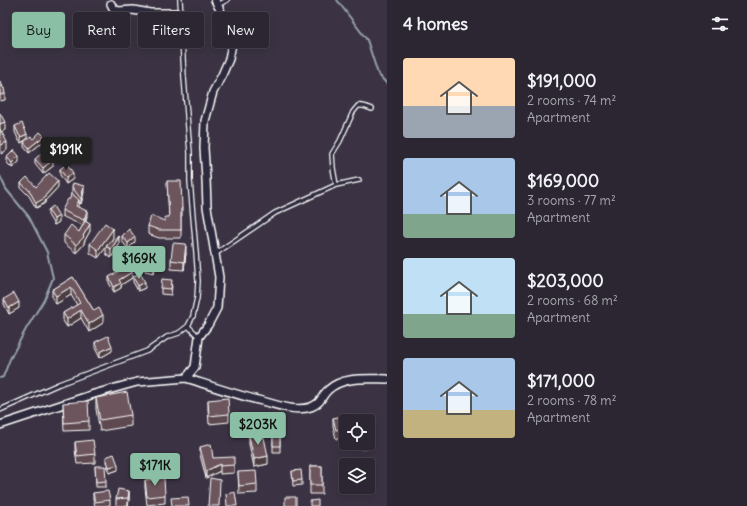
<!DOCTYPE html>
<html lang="en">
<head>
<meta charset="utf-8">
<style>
	body { margin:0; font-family:Delius,sans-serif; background:#342e3a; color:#f1f3f6; height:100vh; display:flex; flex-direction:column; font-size:15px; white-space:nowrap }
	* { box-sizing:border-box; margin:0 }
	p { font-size:13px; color:#a6a5ac }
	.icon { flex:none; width:22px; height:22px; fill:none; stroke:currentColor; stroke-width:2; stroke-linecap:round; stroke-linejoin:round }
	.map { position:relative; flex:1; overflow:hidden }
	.side { display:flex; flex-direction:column; background:#2c2632; width:360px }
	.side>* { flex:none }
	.guide { position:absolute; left:12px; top:12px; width:315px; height:36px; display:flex; gap:8px }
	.controls { position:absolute; left:339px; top:414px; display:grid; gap:8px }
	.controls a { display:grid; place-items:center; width:36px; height:36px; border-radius:4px; background:#2c2632; box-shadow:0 2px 10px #0003,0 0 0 1px #48434d; font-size:20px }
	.price { position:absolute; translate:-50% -34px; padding:0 9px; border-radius:4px; background:#8abfa5; color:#111; font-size:13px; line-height:26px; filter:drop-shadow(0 1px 2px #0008) }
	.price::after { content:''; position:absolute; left:50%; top:24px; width:12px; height:9px; margin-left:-6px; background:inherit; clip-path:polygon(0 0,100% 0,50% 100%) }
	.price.current { background:#222; color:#fff }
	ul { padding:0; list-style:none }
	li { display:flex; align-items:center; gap:12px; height:100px; padding:0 16px }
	li span { display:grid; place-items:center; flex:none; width:112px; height:80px; border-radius:4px; color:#555 }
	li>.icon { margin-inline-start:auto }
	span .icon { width:48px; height:48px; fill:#fffc; stroke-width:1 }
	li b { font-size:17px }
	h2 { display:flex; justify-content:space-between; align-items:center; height:48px; padding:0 16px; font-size:17px }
	.tag { padding:0 14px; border-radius:4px; background:#2c2632; box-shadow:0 2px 10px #0003,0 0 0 1px #48434d; font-size:14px; line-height:36px }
	.tag.current { background:#8abfa5; color:#111 }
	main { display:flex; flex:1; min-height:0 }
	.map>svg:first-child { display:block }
</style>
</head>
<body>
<main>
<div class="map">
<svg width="387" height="506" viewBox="0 0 387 506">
	<rect width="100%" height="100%" fill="#3b3343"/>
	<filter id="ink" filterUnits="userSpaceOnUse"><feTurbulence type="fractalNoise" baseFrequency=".025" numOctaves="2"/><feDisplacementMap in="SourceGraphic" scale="8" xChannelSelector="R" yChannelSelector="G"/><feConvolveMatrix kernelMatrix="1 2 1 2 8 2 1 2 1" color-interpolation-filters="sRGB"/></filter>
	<g filter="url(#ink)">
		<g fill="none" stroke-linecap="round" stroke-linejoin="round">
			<!-- stream -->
			<path stroke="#96a1b0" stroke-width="2" d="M337,0L367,40L378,74L387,84
				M0,176L6,189L29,217L47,252L53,278L44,300L26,329L10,359L3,377L0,378"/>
			<!-- service casing -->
			<g stroke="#fff" stroke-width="6">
				<path id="service" d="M218,5L227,0
					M336,185L333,168L332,154L340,141L353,112L358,106C363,105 367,107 372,109
					M215,254L275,213L336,185L359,180
					M188,326L199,337
					M0,410L59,384L147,351L167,337L179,333L188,326L193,316L197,298L198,281L196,252L190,181V153L184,77L180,0"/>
			</g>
			<!-- minor casing -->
			<g stroke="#fff" stroke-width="10">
				<path id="minor" d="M111,4L113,8L118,11L133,10L150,13H180
					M186,378C211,386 237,395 262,401C278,405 295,412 311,407C322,403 321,396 328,390C343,376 368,379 387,379
					M0,425L94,394L137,382L186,378L195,367L199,337L208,325L217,308L219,277L207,207L206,179L204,148L205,121L213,92L222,75L229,59L232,44L227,24L215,0"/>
			</g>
			<!-- service -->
			<use href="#service" stroke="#2f2a3d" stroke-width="3.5"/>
			<!-- minor -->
			<use href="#minor" stroke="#2f2a3d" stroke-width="7"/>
		</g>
		<!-- wall -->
		<path fill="#5d494f" stroke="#fff" d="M0,82L5,94V100L0,101Z
			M15,126L27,139L21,143L19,141L15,132Z
			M33,139L44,141L29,153L24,147V142Z
			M7,157L19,162L12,168L7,163Z
			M35,159L53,166L43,174L35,164Z
			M60,169L73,179L66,184L60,175Z
			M167,181L182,208V216H181V238H159L148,234V226L165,221L169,217Z
			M21,183L36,187H58L45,201V203L36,208L29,196L21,188Z
			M72,187L84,192L81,204L79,202V206L78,207L87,216L86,221L90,231L84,242V244L76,253L64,243V235L79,232L83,225L72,221L62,216V210L75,197L72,193Z
			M48,210L59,222L54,225L48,215Z
			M122,236L135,242L128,249L122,241Z
			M113,238L108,245H119L111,258L106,254V247L98,258L90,253V244Z
			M186,253L184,270L171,269V260Z
			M156,264L154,273L145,271V265Z
			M73,277L94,311L103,323L89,332L81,318L67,327L63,321V313L77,305L71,295L56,304L52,298V290Z
			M109,277L132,278L121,285V288L114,292L109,283Z
			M133,277L145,288L138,291L133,282Z
			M172,286L171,295L161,294V288Z
			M4,299L19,308L9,314L4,304Z
			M95,342L112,351L100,358L95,348Z
			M96,398L131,415V426L100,431L96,409Z
			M208,400L229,414V422L209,424L208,409Z
			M63,403L89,421V430L64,431Z
			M333,418L346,421V437L336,439L333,426Z
			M249,436L268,464L254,467L249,444Z
			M273,436L280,437V452H273Z
			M75,442L95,454V463L77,464L75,450Z
			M360,443H367V449H360Z
			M200,447L213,458L234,465V473L220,474V471L206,478L200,455Z
			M106,457L118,470L109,473L106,462Z
			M95,466L106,481V487H96Z
			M310,466H322V494H310Z
			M292,471L302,480V485L293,486Z
			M238,472L257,484V493L239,494Z
			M145,480L165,495V503L147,505L145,488Z
			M129,491V500L128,506H116V499Z
			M93,493L110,500V505L105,506H95L93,499Z"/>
		<!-- shaded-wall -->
		<path fill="#4c3c40" stroke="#fff" d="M5,122V130L0,133V124Z
			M27,134V139L21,143V137Z
			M44,136V141L29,153V148Z
			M7,142V150L1,154V145Z
			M19,156V162L12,168V163Z
			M53,160V166L43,174V168Z
			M73,173V179L66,184V178Z
			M58,181V187L45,201V203L36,208V203L45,196Z
			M84,186V192L81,204V199Z
			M79,200V206L76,212V206Z
			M87,211V216L84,225V220Z
			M59,216V222L54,225V219Z
			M90,224V231L84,242V244L76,253V245L83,236Z
			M113,229V238L98,258V250Z
			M119,237V245L111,258V249Z
			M135,237V242L128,249V243Z
			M186,244V253L184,270V262Z
			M156,258V264L154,273V267Z
			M132,272V278L121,285V288L114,292V287L119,280Z
			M145,282V288L138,291V286Z
			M71,287V295L56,304V296Z
			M19,302V308L9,314V308Z
			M81,310V318L67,327V319Z
			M103,315V323L89,332V324Z
			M112,346V351L100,358V352Z
			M268,456V464L254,467V459Z
			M220,464V471L206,478V471Z
			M118,465V470L109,473V467Z
			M129,491V500L128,506V498Z"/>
		<!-- building -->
		<path fill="#6c555c" stroke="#fff" d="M1,81L3,88H4L5,94L0,95V82Z
			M0,113L5,122L0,124Z
			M22,123L27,134L21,137L19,135L15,126Z
			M0,129L7,142L1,145H0Z
			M40,132L44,136L29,148L24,142L31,136L33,139Z
			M14,150L19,156L12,163L7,157Z
			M45,150L53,160L43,168L35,159Z
			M67,164L73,173L66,178L60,169Z
			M49,173L58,181L45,196V198L36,203L29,190L21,183L27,177L36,187Z
			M167,181H181L182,208L181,209V230H159L148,226L151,216L165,221V217H169Z
			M73,183L84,186L81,199L72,187Z
			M71,193L79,200L76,206L87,211L84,220L72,215L62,210L68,199H70Z
			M53,206L59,216L54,219L48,210Z
			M85,221L90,224L83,236L84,237L76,245L64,235L71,225L79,232Z
			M105,223L113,229L98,250L90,244Z
			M129,229L135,237L128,243L122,236Z
			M118,236L119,237L111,249L106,246Z
			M173,243L186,244L184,262L171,260Z
			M146,256L156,258L154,267L145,265Z
			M128,266L132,272L119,280L121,283L114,287L109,277Z
			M140,273L145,282L138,286L133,277Z
			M73,277L94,311L99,308L103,315L89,324L81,310L67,319L63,313L80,303L71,287L56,296L52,290Z
			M162,279L172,280L171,289L161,288Z
			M14,293L19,302L9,308L4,299Z
			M108,336L112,346L100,352L95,342Z
			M127,392L131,415L100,420L96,398Z
			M228,398L229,414L209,416L208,400Z
			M88,401L89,421L64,423L63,403Z
			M352,414L353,421H346V428L336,430L333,418Z
			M263,433L268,456L254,459L249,436Z
			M273,436L280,437V446H273Z
			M93,440L95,454L77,456L75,442Z
			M360,443H367V446H360Z
			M211,444L213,458L234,457V465L220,466V464L206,471L200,447Z
			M114,454L118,465L109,467L106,457Z
			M95,466H105L106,481L96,482Z
			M310,466H322V485H310Z
			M301,470L302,480L293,481L292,471Z
			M256,471L257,484L239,486L238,472Z
			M164,478L165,495L147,497L145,480Z
			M210,478L220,480L219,506H208Z
			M118,489L129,491L128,498L116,499Z
			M108,491L110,500L95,502L93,493Z
			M235,492L237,506H227L226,494Z
			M188,497L189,506H172L171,498Z
			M285,497H296V506H285Z
			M318,500V506H310V501Z"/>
	</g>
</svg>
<div class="controls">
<a><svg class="icon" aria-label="locate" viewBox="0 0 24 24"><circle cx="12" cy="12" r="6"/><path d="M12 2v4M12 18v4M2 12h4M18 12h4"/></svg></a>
<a><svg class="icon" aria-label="layers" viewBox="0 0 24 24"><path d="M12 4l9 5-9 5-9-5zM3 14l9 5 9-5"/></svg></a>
</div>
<b class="price current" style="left:66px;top:171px">$191K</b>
<b class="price" style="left:139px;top:280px">$169K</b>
<b class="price" style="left:258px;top:446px">$203K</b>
<b class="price" style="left:155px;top:487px">$171K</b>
<div class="guide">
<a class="tag current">Buy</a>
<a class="tag">Rent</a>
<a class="tag">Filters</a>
<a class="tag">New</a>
</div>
</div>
<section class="side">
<h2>4 homes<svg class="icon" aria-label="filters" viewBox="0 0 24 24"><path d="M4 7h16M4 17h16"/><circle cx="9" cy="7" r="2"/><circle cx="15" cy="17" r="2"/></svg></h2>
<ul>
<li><span style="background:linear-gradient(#ffd9b3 60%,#9aa5b1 0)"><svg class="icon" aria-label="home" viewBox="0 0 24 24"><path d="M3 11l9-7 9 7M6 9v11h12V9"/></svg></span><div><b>$191,000</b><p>2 rooms · 74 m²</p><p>Apartment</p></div></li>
<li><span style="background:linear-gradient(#a9c7e8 70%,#7fa58c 0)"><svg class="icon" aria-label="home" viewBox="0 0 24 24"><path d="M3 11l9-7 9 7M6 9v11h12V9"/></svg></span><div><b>$169,000</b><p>3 rooms · 77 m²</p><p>Apartment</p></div></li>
<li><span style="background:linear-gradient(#bfe0f5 70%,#7fa58c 0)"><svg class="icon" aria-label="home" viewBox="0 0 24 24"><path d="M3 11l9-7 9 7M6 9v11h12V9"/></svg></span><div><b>$203,000</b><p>2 rooms · 68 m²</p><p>Apartment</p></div></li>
<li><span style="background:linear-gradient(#a9c7e8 65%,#c2b280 0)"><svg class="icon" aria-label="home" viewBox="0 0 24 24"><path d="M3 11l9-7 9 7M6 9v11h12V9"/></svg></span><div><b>$171,000</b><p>2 rooms · 78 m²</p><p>Apartment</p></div></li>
</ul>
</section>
</main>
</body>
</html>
